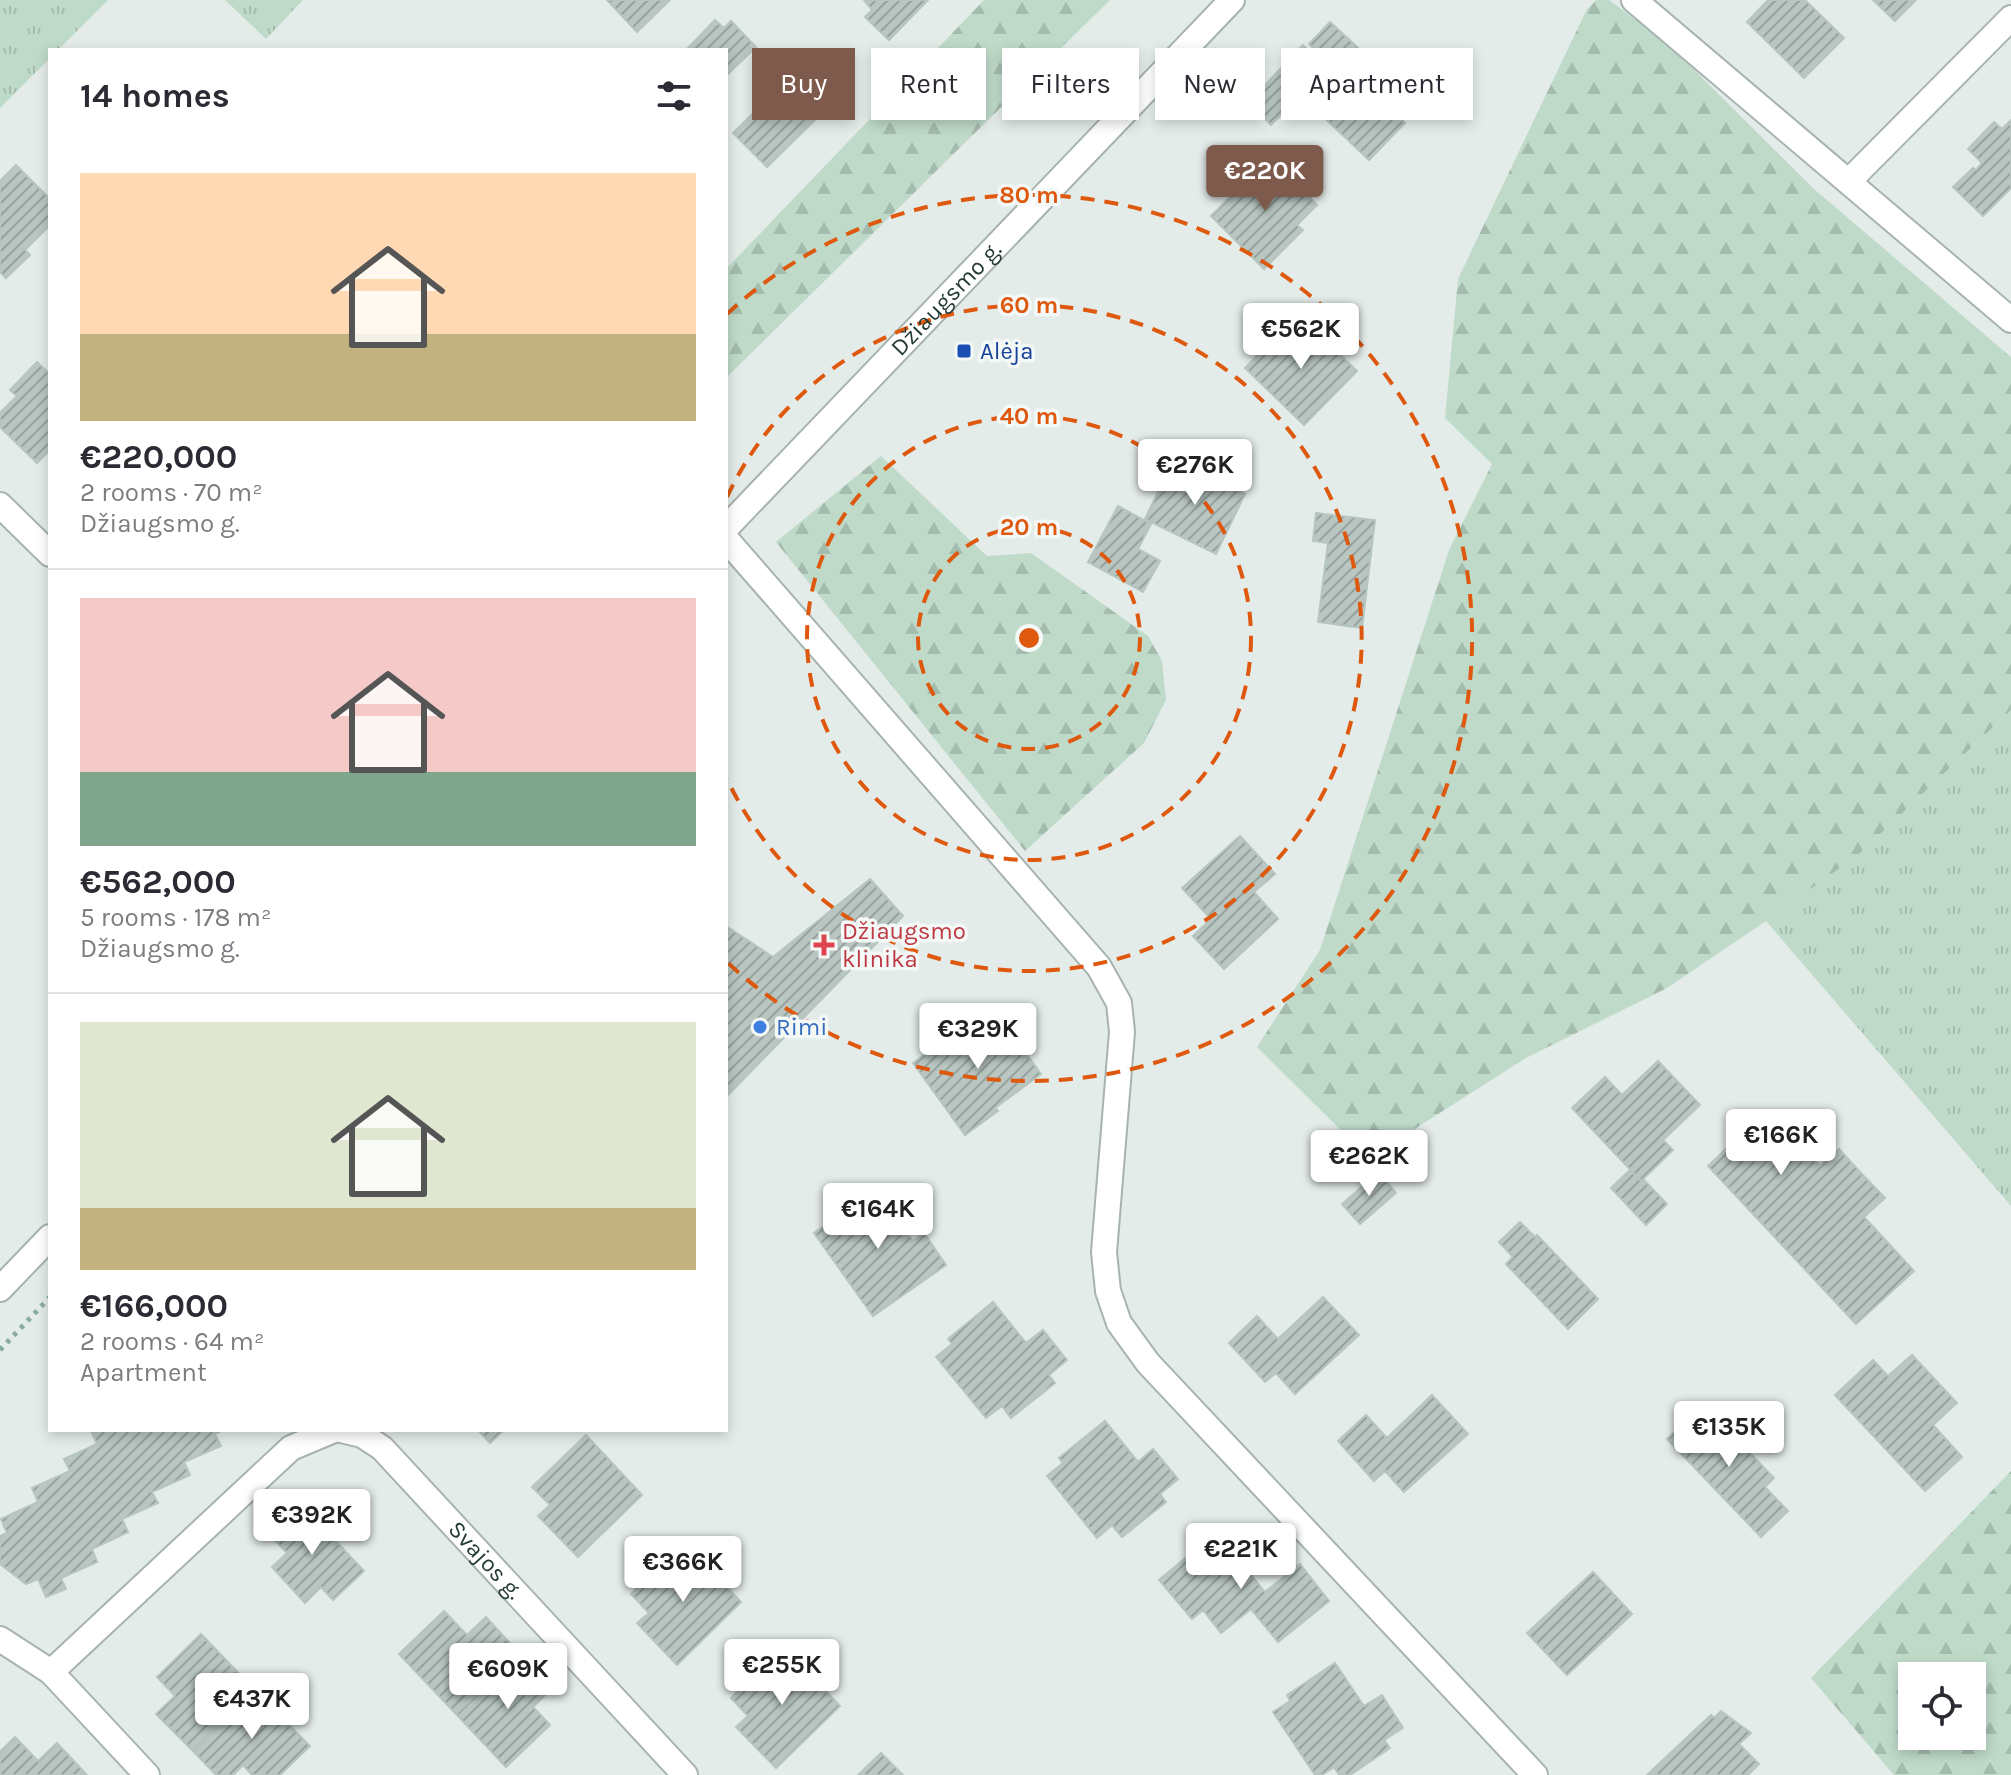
<!DOCTYPE html>
<html lang="en">
<head>
<meta charset="utf-8">
<style>
	body { margin:0; font-family:Karla,sans-serif; background:#f2f2f3; color:#2b2b33; height:100vh; display:flex; flex-direction:column; font-size:30px; white-space:nowrap }
	* { box-sizing:border-box; margin:0 }
	p { font-size:26px; color:#7c7c81 }
	.icon { flex:none; width:44px; height:44px; fill:none; stroke:currentColor; stroke-width:2; stroke-linecap:round; stroke-linejoin:round }
	.map { position:relative; flex:1; overflow:hidden }
	.side { position:absolute; left:48px; top:48px; width:680px; height:1384px; display:flex; flex-direction:column; background:#fff; border-radius:0px; box-shadow:0 4px 12px #0003 }
	.side>* { flex:none }
	.guide { position:absolute; left:752px; top:48px; width:760px; height:72px; display:flex; gap:16px }
	.buttons { position:absolute; left:1898px; top:1662px; display:grid; gap:16px }
	.buttons a { display:grid; place-items:center; width:88px; height:88px; border-radius:0px; background:#fff; box-shadow:0 4px 12px #0003; font-size:40px }
	.price { position:absolute; translate:-50% -68px; padding:0 18px; border-radius:8px; background:#fff; color:#222; font-size:26px; line-height:52px; filter:drop-shadow(0 2px 4px #0008) }
	.price::after { content:''; position:absolute; left:50%; top:48px; width:24px; height:18px; margin-left:-12px; background:inherit; clip-path:polygon(0 0,100% 0,50% 100%) }
	.price.on { background:#7d5a4c; color:#fff }
	ul { padding:0; list-style:none }
	li { display:grid; align-content:center; gap:16px; height:424px; padding:0 32px }
	li+li { border-top:2px solid #e1e1e2 }
	li span { display:grid; place-items:center; height:248px; border-radius:0px; color:#555 }
	li>.icon { margin-inline-start:auto }
	span .icon { width:144px; height:144px; fill:#fffc; stroke-width:1 }
	li b { font-size:34px }
	h2 { display:flex; justify-content:space-between; align-items:center; height:96px; padding:0 32px; font-size:34px }
	.tag { padding:0 28px; border-radius:0px; background:#fff; box-shadow:0 4px 12px #0003; font-size:28px; line-height:72px }
	.tag.on { background:#7d5a4c; color:#fff }
	.map>svg:first-child { display:block }
</style>
</head>
<body>
<div class="map">
<svg width="2011" height="1775" viewBox="0 0 2011 1775">
	<defs>
		<pattern id="grass-tufts" width="24" height="20" patternUnits="userSpaceOnUse" patternTransform="scale(2)"><rect width="24" height="20" fill="#bfdac9"/><path d="M3 7l-1-3M5 7V3M7 7l1-3M15 17l-1-3M17 17v-4M19 17l1-3" fill="none" stroke="#a4bcad"/></pattern>
		<pattern id="forest-firs" width="22" height="20" patternUnits="userSpaceOnUse" patternTransform="scale(2)"><rect width="22" height="20" fill="#bfdac9"/><path d="M5 1l3.5 6h-7zM16 11l3.5 6h-7z" fill="#a4bcad"/></pattern>
		<pattern id="building-hatch" width="6" height="6" patternUnits="userSpaceOnUse" patternTransform="scale(2)"><rect width="6" height="6" fill="#b9c6c2"/><path d="M-1 1l2-2M0 6l6-6M5 7l2-2" fill="none" stroke="#96a29e"/></pattern>
	</defs>
	<rect width="100%" height="100%" fill="#e4ece9"/>
	<!-- grass -->
	<path fill="url(#grass-tufts)" d="M0,0H108L58,50H50V58L0,108Z
		M225,0H303L266,39Z
		M2011,710V1206L1766,921L1858,855Z"/>
	<!-- forest -->
	<path fill="url(#forest-firs)" fill-rule="evenodd" d="M984,0H1110L726,378V269Z
		M1596,0H1609L1667,43L1814,189L2011,357V710L1858,855L1766,921L1667,988L1526,1058L1369,1158L1257,1047L1320,950L1449,550L1492,464L1445,418L1458,279L1587,9Z
		M881,456L987,556L1031,553L1148,636L1162,661L1166,700L1144,743L1025,851L776,542Z
		M2011,1471V1775H1894L1811,1678ZM1912,1676H1972V1736H1912Z"/>
	<!-- building -->
	<path fill="url(#building-hatch)" stroke="#b7c5c0" stroke-width="2" d="M607,0H670L637,32Z
		M864,0H928L889,40L865,17L872,10Z
		M1768,0H1805L1844,38L1804,78L1747,22Z
		M1873,0H1916L1895,21Z
		M715,20L724,28L731,21L756,47L726,76V50H686Z
		M1330,22L1366,55L1344,78L1309,44Z
		M1303,45L1327,68L1271,125L1248,103Z
		M1371,50L1421,97L1401,118L1405,123L1369,160L1315,109Z
		M780,87L789,96L796,89L821,114L767,167L733,133Z
		M2011,120V188L1983,216L1953,187L1973,168L1976,170L1982,163L1968,149L1994,122L2002,129Z
		M1270,157L1317,205L1297,225L1303,230L1264,269L1211,216Z
		M16,165L50,199V225L25,250L30,255L6,278L0,272V181Z
		M1293,319L1312,338L1317,332L1357,371L1304,425L1245,368Z
		M37,362L50,374V450L37,463L0,427V413L17,396L10,390Z
		M1173,460L1245,494L1216,554L1145,519Z
		M1118,506L1151,524L1138,549L1160,561L1143,592L1088,562Z
		M1316,513L1375,520L1362,628L1318,622L1328,543L1313,541Z
		M1240,836L1275,874L1254,892L1278,919L1224,969L1193,936L1211,919L1182,888Z
		M870,879L903,916L726,1097V926L773,957Z
		M995,1010L1041,1074L995,1108L998,1111L965,1135L913,1063L939,1044L942,1048Z
		M1658,1061L1700,1105L1663,1140L1673,1150L1641,1181L1572,1108L1605,1077L1622,1095Z
		M1767,1110L1820,1166L1839,1149L1861,1173L1783,1246L1708,1166Z
		M1630,1170L1641,1181L1643,1179L1667,1204L1646,1225L1611,1188Z
		M1379,1172L1396,1193L1360,1224L1342,1204Z
		M1861,1173L1885,1198L1864,1217L1914,1271L1856,1324L1783,1246Z
		M882,1185L904,1218L899,1222L913,1241L924,1233L946,1265L873,1316L814,1233Z
		M1520,1222L1535,1237L1537,1235L1598,1299L1568,1329L1506,1264L1513,1257L1499,1242Z
		M1323,1297L1359,1335L1295,1394L1276,1373L1265,1382L1229,1343L1257,1316L1278,1339Z
		M993,1302L1026,1343L1043,1330L1067,1360L1049,1375L1055,1383L1011,1418L1002,1406L986,1418L936,1357L952,1344L948,1339Z
		M1912,1355L1957,1403L1933,1425L1962,1457L1925,1491L1835,1395L1873,1360L1888,1376Z
		M1432,1395L1468,1434L1404,1492L1385,1471L1374,1481L1338,1441L1366,1415L1387,1438Z
		M1703,1404L1774,1478L1765,1487L1788,1511L1761,1537L1667,1439Z
		M1105,1421L1138,1462L1153,1449L1178,1479L1160,1494L1166,1502L1122,1537L1112,1525L1097,1538L1047,1476L1063,1463L1059,1458Z
		M98,1430H223L215,1434L221,1446L184,1462L190,1475L152,1492L158,1503L122,1519L128,1532L92,1549L97,1562L61,1578L66,1589L46,1597L38,1579L26,1584L0,1564V1536L7,1533L1,1519L38,1502L32,1488L70,1471L64,1459L97,1444L92,1433Z
		M478,1430H504L490,1443Z
		M586,1435L642,1495L578,1557L538,1516L550,1505L532,1487Z
		M300,1503L364,1571L333,1600L321,1587L305,1603L272,1567L287,1553L268,1533Z
		M1217,1532L1265,1592L1300,1564L1329,1601L1278,1642L1251,1609L1221,1633L1203,1610L1192,1619L1159,1580Z
		M685,1543L741,1602L677,1665L637,1623L649,1613L631,1594Z
		M1593,1572L1632,1614L1567,1675L1527,1633Z
		M444,1611L467,1635L486,1617L520,1654L456,1714L399,1654Z
		M201,1634L255,1690L193,1751L156,1714L175,1696L157,1677Z
		M784,1647L840,1706L776,1768L736,1727L748,1716L731,1698Z
		M520,1654L552,1688L533,1707L550,1725L506,1767L456,1714Z
		M1335,1663L1364,1706L1382,1695L1403,1728L1384,1740L1390,1748L1350,1775H1339L1334,1767L1322,1775H1315L1273,1712L1290,1701L1287,1695Z
		M255,1690L310,1746L280,1775H252L243,1765L233,1775H216L193,1751Z
		M1721,1711L1751,1733L1739,1744L1759,1764L1748,1775H1647L1711,1715L1714,1718Z
		M15,1737L38,1761L57,1743L87,1775H0V1752Z
		M881,1753L903,1775H858Z"/>
	<g fill="none" stroke-linecap="round" stroke-linejoin="round">
		<!-- minor casing -->
		<g stroke="#a7b3b0" stroke-width="28">
			<g id="minor">
				<path d="M1634,0L2011,320"/>
				<path d="M1849,181L2011,18"/>
				<path d="M0,505L50,554"/>
				<path d="M726,539L1099,967L1119,1003L1122,1032L1104,1252L1108,1291L1119,1323L1148,1363L1535,1775"/>
				<path id="s1" d="M341,1430L362,1435L382,1448L685,1775"/>
				<path d="M0,1639L51,1672L147,1775"/>
				<path d="M51,1672L291,1448L334,1430"/>
			</g>
		</g>
		<!-- tertiary casing -->
		<g stroke="#a7b3b0" stroke-width="28">
			<g id="tertiary">
				<path id="s2" d="M726,528L1232,0"/>
				<path d="M0,1289L50,1237"/>
			</g>
		</g>
		<!-- path -->
		<path stroke="#88aca4" stroke-width="5" stroke-dasharray="4 6" stroke-linecap="butt" d="M0,1350L50,1297"/>
		<!-- minor -->
		<use href="#minor" stroke="#fff" stroke-width="24"/>
		<!-- tertiary -->
		<use href="#tertiary" stroke="#fff" stroke-width="24"/>
	</g>
	<!-- distance rings -->
	<g fill="none" stroke="#de580e" stroke-width="4" stroke-dasharray="14 10">
		<circle cx="1029" cy="638" r="111"/>
		<circle cx="1029" cy="638" r="222"/>
		<path d="M727 497A333 333 0 1 1 727 779"/>
		<path d="M727 314A443 443 0 1 1 727 962"/>
	</g>
	<!-- markers -->
	<rect fill="#1a4fb4" stroke="#f4f8f7" stroke-width="3" x="956" y="343" width="16" height="16" rx="4"/>
	<path fill="#e0444e" stroke="#f4f8f7" stroke-width="3" d="M820 933h8v8h8v8h-8v8h-8v-8h-8v-8h8z"/>
	<circle fill="#3f7fe0" stroke="#f4f8f7" stroke-width="3" cx="760" cy="1027" r="8"/>
	<g text-anchor="middle" dominant-baseline="central" stroke-width="7" stroke-linejoin="round" paint-order="stroke">
		<!-- street labels -->
		<g font-size="24" fill="#253b37" stroke="#f4f8f7">
			<text stroke="none"><textPath href="#s2" startOffset="318">Džiaugsmo g.</textPath></text>
			<text stroke="none"><textPath href="#s1" startOffset="198">Svajos g.</textPath></text>
		</g>
		<!-- transit labels -->
		<g font-size="24" fill="#164399" stroke="#f4f8f7" text-anchor="start">
			<text x="980" y="351">Alėja</text>
		</g>
		<!-- health labels -->
		<g font-size="24" fill="#be3a42" stroke="#f4f8f7" text-anchor="start">
			<text x="842" y="931">Džiaugsmo<tspan x="842" dy="28">klinika</tspan></text>
		</g>
		<!-- shop labels -->
		<g font-size="24" fill="#366cbe" stroke="#f4f8f7" text-anchor="start">
			<text x="776" y="1027">Rimi</text>
		</g>
	</g>
	<circle cx="1029" cy="638" r="12" fill="#de580e" stroke="#f4f8f7" stroke-width="4"/>
	<g font-size="24" text-anchor="middle" font-weight="bold" fill="#de580e" stroke="#f4f8f7" stroke-width="7" stroke-linejoin="round" paint-order="stroke">
		<text x="1029" y="203">80 m</text>
		<text x="1029" y="313">60 m</text>
		<text x="1029" y="424">40 m</text>
		<text x="1029" y="535">20 m</text>
	</g>
</svg>
<div class="buttons">
<a><svg class="icon" aria-label="locate" viewBox="0 0 24 24"><circle cx="12" cy="12" r="6"/><path d="M12 2v4M12 18v4M2 12h4M18 12h4"/></svg></a>
</div>
<b class="price on" style="left:1265px;top:213px">€220K</b>
<b class="price" style="left:1301px;top:371px">€562K</b>
<b class="price" style="left:1195px;top:507px">€276K</b>
<b class="price" style="left:978px;top:1071px">€329K</b>
<b class="price" style="left:1781px;top:1177px">€166K</b>
<b class="price" style="left:1369px;top:1198px">€262K</b>
<b class="price" style="left:878px;top:1251px">€164K</b>
<b class="price" style="left:1729px;top:1469px">€135K</b>
<b class="price" style="left:312px;top:1557px">€392K</b>
<b class="price" style="left:1241px;top:1591px">€221K</b>
<b class="price" style="left:683px;top:1604px">€366K</b>
<b class="price" style="left:782px;top:1707px">€255K</b>
<b class="price" style="left:508px;top:1711px">€609K</b>
<b class="price" style="left:252px;top:1741px">€437K</b>
<div class="guide">
<a class="tag on">Buy</a>
<a class="tag">Rent</a>
<a class="tag">Filters</a>
<a class="tag">New</a>
<a class="tag">Apartment</a>
</div>
<section class="side">
<h2>14 homes<svg class="icon" aria-label="filters" viewBox="0 0 24 24"><path d="M4 7h16M4 17h16"/><circle cx="9" cy="7" r="2"/><circle cx="15" cy="17" r="2"/></svg></h2>
<ul>
<li><span style="background:linear-gradient(#ffd9b3 65%,#c2b280 0)"><svg class="icon" aria-label="home" viewBox="0 0 24 24"><path d="M3 11l9-7 9 7M6 9v11h12V9"/></svg></span><div><b>€220,000</b><p>2 rooms · 70 m²</p><p>Džiaugsmo g.</p></div></li>
<li><span style="background:linear-gradient(#f6c9c9 70%,#7fa58c 0)"><svg class="icon" aria-label="home" viewBox="0 0 24 24"><path d="M3 11l9-7 9 7M6 9v11h12V9"/></svg></span><div><b>€562,000</b><p>5 rooms · 178 m²</p><p>Džiaugsmo g.</p></div></li>
<li><span style="background:linear-gradient(#dfe7d0 75%,#c2b280 0)"><svg class="icon" aria-label="home" viewBox="0 0 24 24"><path d="M3 11l9-7 9 7M6 9v11h12V9"/></svg></span><div><b>€166,000</b><p>2 rooms · 64 m²</p><p>Apartment</p></div></li>
</ul>
</section>
</div>
</body>
</html>
